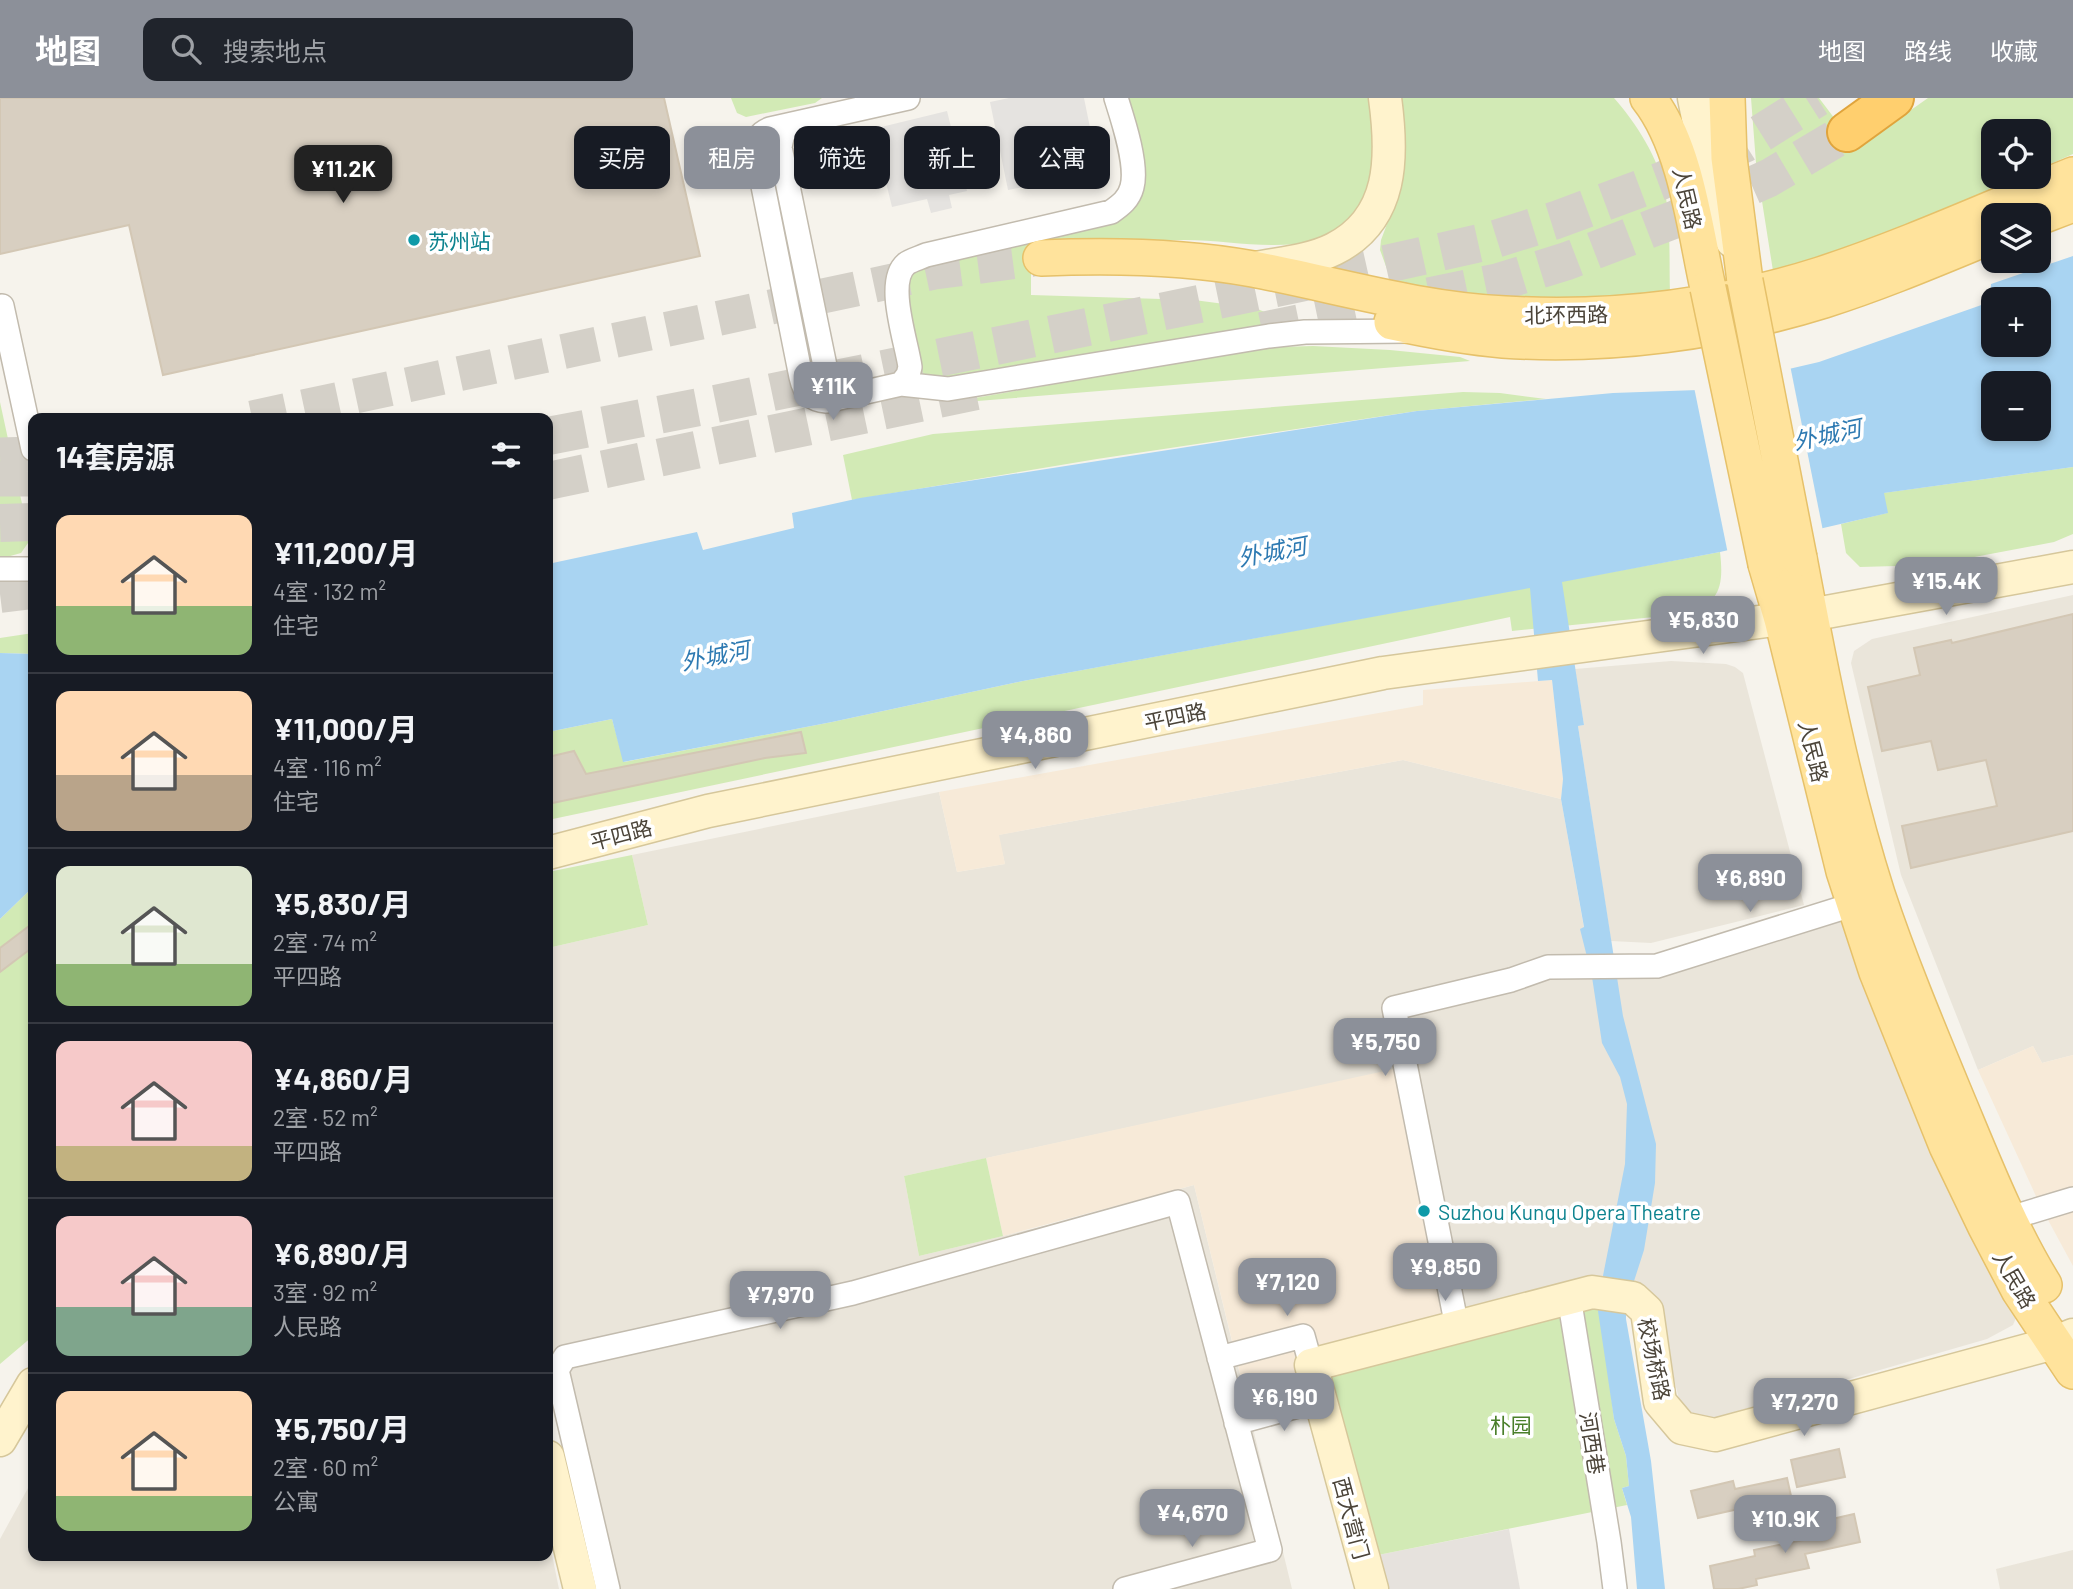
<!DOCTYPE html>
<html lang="zh">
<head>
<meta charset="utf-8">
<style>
	body { margin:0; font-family:Barlow,"Noto Sans SC",sans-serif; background:#20242c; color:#f1f3f6; height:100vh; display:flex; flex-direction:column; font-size:26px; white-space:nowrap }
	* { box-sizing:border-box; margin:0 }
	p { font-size:23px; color:#9ea1a6 }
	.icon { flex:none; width:38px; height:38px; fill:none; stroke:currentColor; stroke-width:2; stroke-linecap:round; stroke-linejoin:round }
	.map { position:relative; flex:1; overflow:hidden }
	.details { position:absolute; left:28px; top:315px; width:525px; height:1148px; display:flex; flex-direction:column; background:#171b24; border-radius:14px; box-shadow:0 4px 10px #0003 }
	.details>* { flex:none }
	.hud { position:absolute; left:574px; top:28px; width:665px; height:63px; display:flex; gap:14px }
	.tools { position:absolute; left:1981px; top:21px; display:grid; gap:14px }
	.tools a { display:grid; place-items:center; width:70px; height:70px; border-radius:14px; background:#171b24; box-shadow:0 4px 10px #0003; font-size:35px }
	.price { position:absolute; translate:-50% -60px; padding:0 16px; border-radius:14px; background:#8c9099; color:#fff; font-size:23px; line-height:46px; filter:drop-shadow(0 2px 4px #0008) }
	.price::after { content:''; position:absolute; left:50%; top:42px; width:21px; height:16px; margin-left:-10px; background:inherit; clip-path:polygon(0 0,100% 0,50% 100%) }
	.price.active { background:#222; color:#fff }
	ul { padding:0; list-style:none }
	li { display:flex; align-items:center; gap:21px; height:175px; padding:0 28px }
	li+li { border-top:2px solid #363941 }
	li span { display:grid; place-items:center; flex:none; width:196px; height:140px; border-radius:14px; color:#555 }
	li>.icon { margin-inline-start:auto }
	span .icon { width:84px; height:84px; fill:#fffc; stroke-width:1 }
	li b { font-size:30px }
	h2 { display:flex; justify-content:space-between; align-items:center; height:84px; padding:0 28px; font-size:30px }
	.tag { padding:0 24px; border-radius:14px; background:#171b24; box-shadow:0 4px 10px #0003; font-size:24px; line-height:63px }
	.tag.active { background:#8c9099; color:#fff }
	header { display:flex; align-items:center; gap:42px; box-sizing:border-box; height:98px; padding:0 35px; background:#8c9099; color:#fff }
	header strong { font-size:33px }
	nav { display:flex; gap:38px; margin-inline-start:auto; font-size:24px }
	.search { width:490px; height:63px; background:#20242c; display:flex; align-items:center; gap:18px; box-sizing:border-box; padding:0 24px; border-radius:14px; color:#9ea1a6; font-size:26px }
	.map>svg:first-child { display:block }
</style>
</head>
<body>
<header>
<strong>地图</strong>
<div class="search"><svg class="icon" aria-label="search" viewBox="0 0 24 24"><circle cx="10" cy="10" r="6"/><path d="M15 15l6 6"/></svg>搜索地点</div>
<nav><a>地图</a><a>路线</a><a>收藏</a></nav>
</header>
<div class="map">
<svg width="2073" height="1491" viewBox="0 0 2073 1491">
	<rect width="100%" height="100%" fill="#f6f3ec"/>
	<!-- residential -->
	<path fill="#eae5da" d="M2073,497V957L2042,965L2033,948L1978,972L1901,777L1851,565L1854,553L1872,541Z
		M1671,563L1726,566L1735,569L1743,575L1804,807L1651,845L1611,843L1578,628L1584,627L1575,571Z
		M1403,662L1561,701L1584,830L1581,831L1592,879L1834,821L1846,824L2018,1215L2013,1227L1987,1241L1707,1322L1683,1317L1656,1209L1460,1217L1403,970L904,1078L919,1158L1065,1123L1194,1087L1292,1491H601L548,1255V850L648,827L632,757L939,694L957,774L1005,766L998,737Z
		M33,1381V1458H548V1437L559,1491H0V1441Z
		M2073,1452V1491H2000L1996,1471Z"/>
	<!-- commercial -->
	<path fill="#f7ead8" d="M1552,582L1563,681L1561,701L1403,662L999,737L1005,766L957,774L939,694L1423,607V592Z
		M2033,948L2042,965L2073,957V1168L2041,1109L1978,972Z
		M1403,969L1460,1217L1312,1317L1254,1333L1194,1087L1003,1138L986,1060Z"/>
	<!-- industrial -->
	<path fill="#e6e2dd" d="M1509,1431L1520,1491H1385L1378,1457Z"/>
	<!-- green -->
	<path fill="#d2eab5" d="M731,0H822L815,5L746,19L737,15Z
		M1125,0H1370C1379,61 1375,136 1296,146C1259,150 1222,142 1185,142C1133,142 1082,145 1031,148V197L1194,202L1255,210L1272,217L1277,228L959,283L918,280L904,184L911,174L933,164L1097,129L1125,117L1136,107L1141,94Z
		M1398,0H1614C1636,25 1659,60 1665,94C1671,127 1669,163 1670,196L1621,200L1492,202L1401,186L1387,171L1380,152L1381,142L1399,94L1403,75L1404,55Z
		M1751,0H1819L1857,50L1928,0H2073V56L2039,71V33H1993V79H2020C1939,113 1858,149 1773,173L1756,65Z
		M1313,248L1390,252L1460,259L1470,263L940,306L1239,254L1279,249Z
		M1463,294L1500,295L1546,301L1417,313L1097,361L852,402L843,357L933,336Z
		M0,304L29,438L28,445L21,455L3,460H0Z
		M2073,369V436L2054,444L1932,467L1860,469L1846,455L1841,426L1887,415L1883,395Z
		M1720,454C1724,488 1720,506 1685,516L1512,533L1510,519L548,722V634L612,621L624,664L832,624L1023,583Z
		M33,535V556L0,555V540Z
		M632,757L648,827L548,850V774Z
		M33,789V1238L0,1266V821Z
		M986,1060L1003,1138L919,1158L904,1078Z
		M1599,1198L1614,1321L1626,1358L1629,1388L1622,1390L1627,1407L1378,1457L1325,1270Z"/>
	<!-- parking -->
	<path fill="#e5e3e0" d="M1009,0H1084L1099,74L1008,92L990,4Z
		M947,13L967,93L949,97L952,110L931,115L927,101L892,109L873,31Z"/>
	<!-- water -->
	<path fill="#a9d4f2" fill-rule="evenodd" d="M2073,158V369L1884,395L1888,415L1720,454L1562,484L1584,627L1578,628L1623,918L1656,1046L1655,1085L1644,1152L1626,1208V1221L1651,1363L1665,1491H1637L1631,1419L1622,1390L1629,1388L1626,1358L1614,1321L1598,1213L1599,1198L1625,1066L1627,1006L1620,979L1602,945L1592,879L1580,831L1584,829L1561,701L1563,681L1552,582L1538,583L1530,490L1023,583L832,624L623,664L612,621L548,634V466L697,434L703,452L794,430L792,415L860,400L1417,313L1613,295L1698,292L1819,264L1990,204L1991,186ZM1993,201H2039V247H1993ZM1993,285H2039V331H1993Z
		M0,555L33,556V789L0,821Z"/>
	<!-- pier -->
	<path fill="#f6f3ec" d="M1790,267L1823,433L1728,456L1694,289Z"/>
	<!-- building -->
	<path fill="#d8cfc1" stroke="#d3c7b4" stroke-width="2" d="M0,0H664L700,158L163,277L129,127L0,156Z
		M2073,516V733L1911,770L1902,728L1997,708L1986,662L1938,672L1931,643L1882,653L1868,589L1920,577L1914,550L1951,542L1952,545Z
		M801,634L806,655L765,660L548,706V659L574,653L586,676Z
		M33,825V849L0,874V850Z
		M1839,1351L1845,1379L1797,1389L1791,1362Z
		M1787,1380L1793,1407L1745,1418L1743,1410L1698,1420L1691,1393L1733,1383L1735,1391Z
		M1854,1416L1860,1444L1805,1456L1809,1470L1756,1481L1757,1487L1738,1491H1714L1710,1468L1755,1458L1754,1452L1809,1441L1806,1427Z"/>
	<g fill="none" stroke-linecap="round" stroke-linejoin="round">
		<!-- primary-tunnel -->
		<path stroke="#d4d0c8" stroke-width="35" stroke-dasharray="35 18" stroke-linecap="butt" d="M252,320L935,174L1041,160
			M0,357L33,356
			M0,381H33"/>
		<!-- highway-tunnel -->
		<path stroke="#d4d0c8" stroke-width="38" stroke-dasharray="38 19" stroke-linecap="butt" d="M1262,233L1499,184L1567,163L1676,121L1769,80L1847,34
			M548,338L710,307L1310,183L1489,143L1556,122L1661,83L1744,46L1817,0
			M548,383L991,290
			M0,425L33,424
			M0,496L33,492"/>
		<!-- street casing -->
		<g stroke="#c2bbae" stroke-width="26">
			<path id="street" d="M908,0L770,31C757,36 755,46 757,58L801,279C804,293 811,302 826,303L901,286L948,291L1269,238L1305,234L1409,233
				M797,25L783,35L780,49L832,302
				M0,209L2,208L33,351
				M901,286L908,277L910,269C907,245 885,184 906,166C911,162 920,160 926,157L1111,114C1121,107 1129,101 1132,89C1138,67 1123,22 1116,0
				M0,471H33
				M2010,1120L2073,1101
				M1569,1199L1609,1444L1615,1491
				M1457,1229L1394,910L1511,882L1548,869L1657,868L1855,806
				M1219,1260L1303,1238L1311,1267
				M1236,1325L1320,1302
				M608,1491L557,1272L565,1259L853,1195L1178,1104L1270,1452L1125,1491"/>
		</g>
		<!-- secondary casing -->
		<g stroke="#d6c79b" stroke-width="35">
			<path id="secondary" d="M1694,0L1713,94L1732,143
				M1255,170C1281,165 1310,163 1334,151C1394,121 1393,58 1385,0
				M548,755L708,713L1383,575L1810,517L2073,469
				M0,1342L33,1286
				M548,1359L580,1491
				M1372,1491L1311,1267L1592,1194L1633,1200L1647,1213L1660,1304L1682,1330L1715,1337L2054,1245L2073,1237"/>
		</g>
		<!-- primary casing -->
		<g stroke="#e6c16a" stroke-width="38">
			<path id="primary" d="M1648,0C1686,48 1695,131 1708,190
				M1727,0L1729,60L1745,183
				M2039,119L2073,106
				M1041,160C1111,157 1183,158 1253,171C1337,187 1419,212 1505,216C1611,222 1719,209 1820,177C1906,149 1989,111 2073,77
				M1392,224C1429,232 1465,239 1503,242C1610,249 1721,234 1824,202C1881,184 1937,160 1993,137
				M1799,460C1820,572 1842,687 1877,796C1901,868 1931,939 1960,1009C1985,1069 2010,1132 2044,1187
				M1766,466L1782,521L1844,773L1877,874L1947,1048L1986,1129L2019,1192L2073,1273"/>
		</g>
		<!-- highway casing -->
		<g stroke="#e0a43c" stroke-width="42">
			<path id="highway" d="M1847,34L1894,0"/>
		</g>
		<!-- street -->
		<use href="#street" stroke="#fff" stroke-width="23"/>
		<!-- secondary -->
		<use href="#secondary" stroke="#fff3cd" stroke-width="32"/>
		<!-- primary -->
		<use href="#primary" stroke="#ffe39c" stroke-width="35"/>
		<!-- highway -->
		<use href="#highway" stroke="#ffcf6e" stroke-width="38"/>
		<!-- primary-bridge casing -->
		<g stroke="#e6c16a" stroke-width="38" stroke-linecap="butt">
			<path id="primary-bridge" d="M1745,183L1799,460
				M1708,190L1766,466"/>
		</g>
		<!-- primary-bridge -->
		<use href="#primary-bridge" stroke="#ffe39c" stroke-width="35"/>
	</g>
	<!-- markers -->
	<g fill="#0f9aa8" stroke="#fff" stroke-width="2.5">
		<circle cx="414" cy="142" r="7"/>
		<circle cx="1424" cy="1113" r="7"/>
	</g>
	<g text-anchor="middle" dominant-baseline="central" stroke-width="7" stroke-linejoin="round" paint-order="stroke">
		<!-- street labels -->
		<g font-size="21" fill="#4b4439" stroke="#fff">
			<text transform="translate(1688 100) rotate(77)">人民路</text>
			<text transform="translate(1566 216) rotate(-1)">北环西路</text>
			<text transform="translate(1175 618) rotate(-12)">平四路</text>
			<text transform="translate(1814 653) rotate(76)">人民路</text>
			<text transform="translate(621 736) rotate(-15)">平四路</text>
			<text transform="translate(2015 1181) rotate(60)">人民路</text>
			<text transform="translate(1655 1261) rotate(78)">校场桥路</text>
			<text transform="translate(1593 1345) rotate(81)">河西巷</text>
			<text transform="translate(1352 1420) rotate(75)">西大营门</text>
		</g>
		<!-- culture labels -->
		<g font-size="21" fill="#0d838f" stroke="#fff" text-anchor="start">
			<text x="428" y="142">苏州站</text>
			<text x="1438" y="1113">Suzhou Kunqu Opera Theatre</text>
		</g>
		<!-- park labels -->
		<g font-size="21" fill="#4a7f2a" stroke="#fff">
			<text x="1511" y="1326">朴园</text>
		</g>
		<!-- water labels -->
		<g font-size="23" font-style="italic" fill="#2e7ab2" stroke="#fff">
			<text transform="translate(1827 336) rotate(-12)">外城河</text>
			<text transform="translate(1272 453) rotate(-11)">外城河</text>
			<text transform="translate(715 557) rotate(-11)">外城河</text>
		</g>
	</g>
</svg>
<div class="tools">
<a><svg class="icon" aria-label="locate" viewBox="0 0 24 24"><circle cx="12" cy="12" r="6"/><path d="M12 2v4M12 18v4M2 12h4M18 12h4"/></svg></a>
<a><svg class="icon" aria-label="layers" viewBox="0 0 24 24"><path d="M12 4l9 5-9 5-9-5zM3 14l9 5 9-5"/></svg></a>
<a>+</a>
<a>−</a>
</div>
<b class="price active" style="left:343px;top:107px">¥11.2K</b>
<b class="price" style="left:833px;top:324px">¥11K</b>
<b class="price" style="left:1946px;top:519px">¥15.4K</b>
<b class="price" style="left:1703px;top:558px">¥5,830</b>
<b class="price" style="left:1035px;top:673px">¥4,860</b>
<b class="price" style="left:1750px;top:816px">¥6,890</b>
<b class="price" style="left:1385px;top:980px">¥5,750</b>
<b class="price" style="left:1445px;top:1205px">¥9,850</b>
<b class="price" style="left:1287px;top:1220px">¥7,120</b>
<b class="price" style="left:780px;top:1233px">¥7,970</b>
<b class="price" style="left:1284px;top:1335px">¥6,190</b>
<b class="price" style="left:1804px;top:1340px">¥7,270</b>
<b class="price" style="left:1192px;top:1451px">¥4,670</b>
<b class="price" style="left:1785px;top:1457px">¥10.9K</b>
<div class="hud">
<a class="tag">买房</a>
<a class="tag active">租房</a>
<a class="tag">筛选</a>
<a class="tag">新上</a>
<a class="tag">公寓</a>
</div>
<section class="details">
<h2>14套房源<svg class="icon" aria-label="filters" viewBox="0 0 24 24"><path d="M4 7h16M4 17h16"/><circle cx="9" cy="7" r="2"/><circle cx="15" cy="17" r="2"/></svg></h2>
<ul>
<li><span style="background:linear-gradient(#ffd9b3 65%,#8fb573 0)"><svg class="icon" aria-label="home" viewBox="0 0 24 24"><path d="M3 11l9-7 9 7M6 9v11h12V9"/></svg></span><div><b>¥11,200/月</b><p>4室 · 132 m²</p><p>住宅</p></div></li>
<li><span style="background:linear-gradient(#ffd9b3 60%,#b9a48a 0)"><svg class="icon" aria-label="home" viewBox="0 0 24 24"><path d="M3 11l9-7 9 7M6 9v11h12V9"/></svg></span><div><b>¥11,000/月</b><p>4室 · 116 m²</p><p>住宅</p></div></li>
<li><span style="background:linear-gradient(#dfe7d0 70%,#8fb573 0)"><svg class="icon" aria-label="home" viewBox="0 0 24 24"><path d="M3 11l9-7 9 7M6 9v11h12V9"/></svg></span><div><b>¥5,830/月</b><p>2室 · 74 m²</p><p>平四路</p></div></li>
<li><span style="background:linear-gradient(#f6c9c9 75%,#c2b280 0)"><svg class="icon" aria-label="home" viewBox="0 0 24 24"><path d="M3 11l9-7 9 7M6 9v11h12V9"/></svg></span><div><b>¥4,860/月</b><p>2室 · 52 m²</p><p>平四路</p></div></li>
<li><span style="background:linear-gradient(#f6c9c9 65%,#7fa58c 0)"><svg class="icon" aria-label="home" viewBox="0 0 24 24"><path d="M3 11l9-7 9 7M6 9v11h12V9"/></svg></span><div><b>¥6,890/月</b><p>3室 · 92 m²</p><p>人民路</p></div></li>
<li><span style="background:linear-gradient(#ffd9b3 75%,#8fb573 0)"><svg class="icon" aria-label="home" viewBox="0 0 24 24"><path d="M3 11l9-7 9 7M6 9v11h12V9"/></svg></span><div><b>¥5,750/月</b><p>2室 · 60 m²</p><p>公寓</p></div></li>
</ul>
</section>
</div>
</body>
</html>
